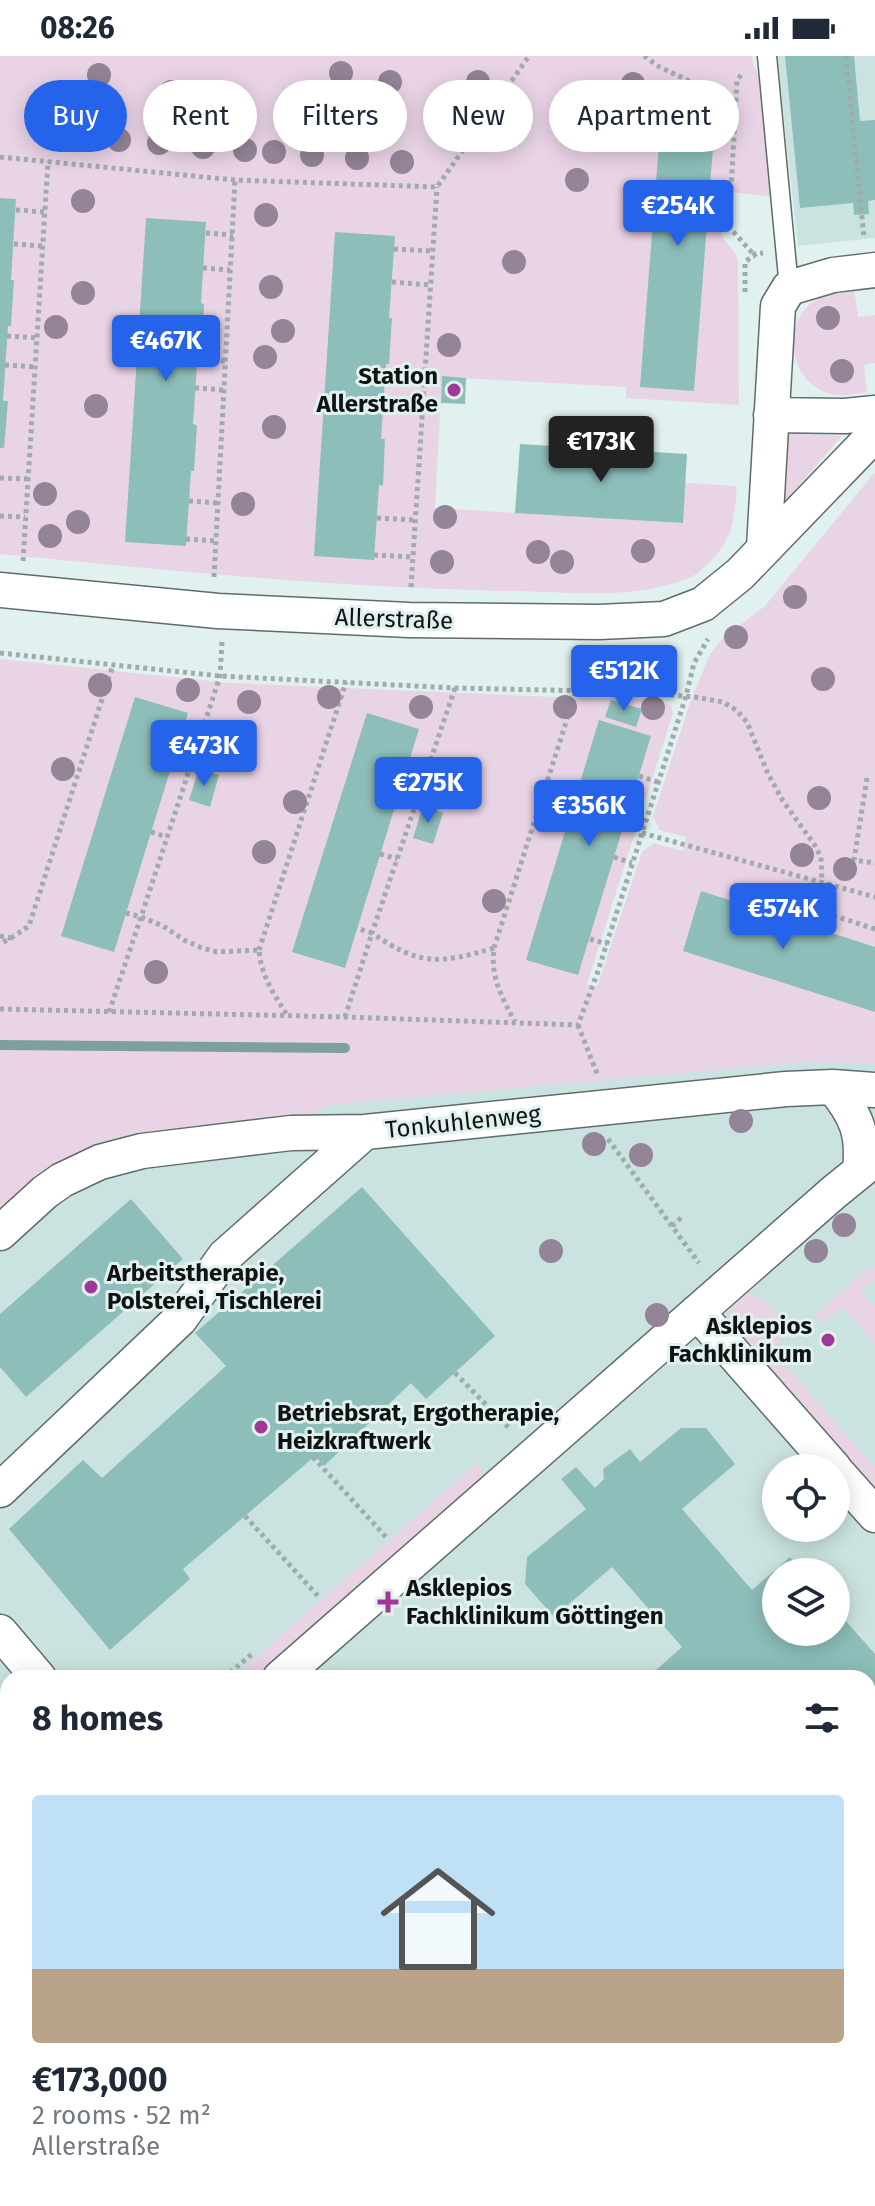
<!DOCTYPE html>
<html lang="en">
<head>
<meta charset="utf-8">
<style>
	body { margin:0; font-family:"Fira Sans",sans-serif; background:#f6f6f7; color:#1f2937; height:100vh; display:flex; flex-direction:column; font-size:30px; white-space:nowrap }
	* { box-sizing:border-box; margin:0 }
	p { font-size:26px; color:#747a83 }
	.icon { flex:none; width:44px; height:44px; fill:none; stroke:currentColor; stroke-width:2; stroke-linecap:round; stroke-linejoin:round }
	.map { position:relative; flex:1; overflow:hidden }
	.drawer { position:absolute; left:0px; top:1614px; width:876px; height:536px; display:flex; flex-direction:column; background:#fff; border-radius:24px 24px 0 0; box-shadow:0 4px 20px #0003 }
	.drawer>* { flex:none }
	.top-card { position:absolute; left:24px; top:24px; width:828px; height:72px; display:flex; gap:16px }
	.controls { position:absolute; left:762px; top:1398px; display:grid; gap:16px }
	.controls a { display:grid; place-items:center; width:88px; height:88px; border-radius:50%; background:#fff; box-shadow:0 4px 20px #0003; font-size:40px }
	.price { position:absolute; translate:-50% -68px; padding:0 18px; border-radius:8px; background:#2563eb; color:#fff; font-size:26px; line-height:52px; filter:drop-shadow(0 2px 4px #0008) }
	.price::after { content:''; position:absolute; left:50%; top:48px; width:24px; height:18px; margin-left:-12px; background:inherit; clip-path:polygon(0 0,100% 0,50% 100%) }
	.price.active { background:#222; color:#fff }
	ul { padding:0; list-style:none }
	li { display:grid; align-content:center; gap:16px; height:424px; padding:0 32px }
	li+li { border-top:2px solid #e0e1e3 }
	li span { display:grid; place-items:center; height:248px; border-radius:8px; color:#555 }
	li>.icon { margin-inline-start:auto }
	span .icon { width:144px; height:144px; fill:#fffc; stroke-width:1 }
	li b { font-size:34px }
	h2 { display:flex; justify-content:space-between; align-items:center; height:96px; padding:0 32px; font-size:34px }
	.tag { padding:0 28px; border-radius:36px; background:#fff; box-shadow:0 4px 20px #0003; font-size:28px; line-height:72px }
	.tag.active { background:#2563eb; color:#fff }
	.status { display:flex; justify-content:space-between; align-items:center; height:56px; padding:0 40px; background:#fff; direction:ltr }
	.status svg { height:22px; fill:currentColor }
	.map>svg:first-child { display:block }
</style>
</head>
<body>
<div class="status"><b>08:26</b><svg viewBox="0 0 49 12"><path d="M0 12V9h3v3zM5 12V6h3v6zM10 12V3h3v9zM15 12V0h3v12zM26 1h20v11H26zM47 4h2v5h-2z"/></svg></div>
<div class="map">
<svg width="875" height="2150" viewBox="0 0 875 2150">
	<rect width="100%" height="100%" fill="#e1f1ef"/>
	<!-- built -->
	<path fill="#cbe3e0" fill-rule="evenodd" d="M777,0H875V182L798,190Z
		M0,994L875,1007V2150H0ZM776,1412H836V1472H776ZM776,1516H836V1576H776ZM8,1622H868V2142H8Z"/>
	<!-- green -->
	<path fill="#e9d4e5" d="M0,0H752L753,9L759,19L772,141L723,135C722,148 718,165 721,177C724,189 736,191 738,206L739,349L626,342V331L442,321L435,452L682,467L685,427L737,430C734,464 734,482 709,507C704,511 700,516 695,519C640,545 574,536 515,535C343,532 172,515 0,498Z
		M854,233L858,261L875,259V307L864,309L867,336C855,338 842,341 830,338C793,328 781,277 808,250C821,238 837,235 854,233Z
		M786,377L842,380L786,444L783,442Z
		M875,416V1007L806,1006L329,1049L296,1067L127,1086L0,1160V603L230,627L581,642L655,643L671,650L673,657L587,928L597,931L642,796L654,787L683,795L686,781L659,774L653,760L690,647L709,600L723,582L765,550Z
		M872,1209L875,1212V1223L861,1235L875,1252V1288L842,1251L823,1267L815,1259Z
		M745,1238C766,1239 778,1260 791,1275L771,1293L875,1412V1439L728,1267C728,1253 732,1244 745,1238Z
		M477,1407L486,1417L254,1622H233Z"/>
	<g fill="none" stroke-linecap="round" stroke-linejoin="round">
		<!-- stream -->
		<path stroke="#7ca19d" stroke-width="10" d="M0,989L345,992"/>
	</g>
	<!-- building -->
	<path fill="#8dbeba" d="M785,0H854L860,65L875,64V144L868,145L869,158L854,159L853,147L800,152Z
		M662,49L716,53L694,335L640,331Z
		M0,142L16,143L11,224H14L11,270H8L3,345H8L4,392H0Z
		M146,162L206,166L201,247L204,248L203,270L201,294L198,293L193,368L197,369L194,415H191L186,490L125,486Z
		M335,176L395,180L389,262H392L389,308H386L381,383H385L384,407L383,430L379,429L374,504L314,500Z
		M442,320L466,322L465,348L441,347Z
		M520,388L687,398L683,467L515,457Z
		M135,641L188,657L114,896L61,880Z
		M611,644L642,653L636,671L605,661Z
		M367,657L419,673L345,912L292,896Z
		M599,664L651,680L578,919L526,904Z
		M199,713L219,719L210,751L189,744Z
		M423,750L443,757L433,788L413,782Z
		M701,835L875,891V956L683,895Z
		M362,1131L495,1280L426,1343L411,1327L324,1410L315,1400L183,1513L190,1523L110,1594L9,1473L83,1404L102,1422L226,1310L195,1277Z
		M131,1143L183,1203L26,1341L0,1311V1258Z
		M681,1372H706L735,1408L682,1453L752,1534L790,1501L803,1516H776V1576H836V1554L875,1598V1640L868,1646V1622H647L682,1591L612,1511L554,1561L525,1528L527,1501L586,1453L561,1423L576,1411L595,1432L604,1423L603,1413L630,1393L640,1406Z
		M868,1672L875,1680V1817L868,1809Z
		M875,1822V1912L868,1918V1828Z
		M0,2053L8,2055V2132L4,2150H0Z"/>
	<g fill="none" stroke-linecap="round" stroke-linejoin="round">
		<!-- lane casing -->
		<g stroke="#5f6c6b" stroke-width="21">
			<path id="lane" d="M767,0L789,232"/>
		</g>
		<!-- street casing -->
		<g stroke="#5f6c6b" stroke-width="37">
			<path id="street" d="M771,359L845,360L875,357
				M764,492L778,250L789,232L833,219L875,214
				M0,534L218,555L409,564L599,566L664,563L703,548L740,518L875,378
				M833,1031C857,1060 864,1078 860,1115
				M0,1177L45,1136L62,1124L100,1106L142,1095L291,1077L365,1076L786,1033L833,1031L875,1034
				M697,1256L834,1412
				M836,1415L875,1459
				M0,1434L180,1263L225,1200L365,1076
				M0,1576L39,1622
				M280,1622L833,1137L875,1103
				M0,1735L8,1744
				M0,1772L8,1783
				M65,2144L85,2150
				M670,2150L679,2142"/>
		</g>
		<!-- path -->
		<path stroke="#a0acab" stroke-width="5" stroke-dasharray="4 4" stroke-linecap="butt" d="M644,0L658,10L735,47
			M846,0L864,182
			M741,19L737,24L729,171L756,201
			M0,101L235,124L437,131L529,0
			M16,154L44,156
			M206,177L233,179
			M14,188L42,190
			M394,193L433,195
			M203,212L230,214
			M392,226L430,229
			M745,236V206L755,198L763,197
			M7,280L37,282
			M197,303L226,305
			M5,309L35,311
			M385,319L425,321
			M195,332L224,334
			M383,349L423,351
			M604,393L605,371
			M0,422L28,423
			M189,445L218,447
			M0,460L25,461
			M377,462L415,464
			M186,483L216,485
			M374,499L413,501
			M23,505L48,105
			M214,521L235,124
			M411,531L437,131
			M222,586L220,620L141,861L163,870L184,884L202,892L217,896L259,894C261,920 274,938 287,959
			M0,597L220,620L455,632L635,636L694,641L723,646L736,654L747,666L768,718L783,745L814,788L821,801L822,825
			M455,632L372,877C419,910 440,908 494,892C490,920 502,942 515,966
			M176,697L193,702
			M406,714L425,721
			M639,720L658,726
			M867,722L854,804L875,807
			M151,776L167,781
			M642,777L875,841
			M380,798L397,803
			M614,801L632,807
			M746,850L751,833L875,873
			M828,875L833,859
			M0,880L11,882L0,888
			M11,882L29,870L113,609
			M590,883L607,888
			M494,892L576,635
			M259,894L346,626
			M0,953L345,961L578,969L597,918L686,640L694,607L708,583
			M109,956L141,861L126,857
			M345,961L372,877L357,872
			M578,969L598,1020
			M608,1083L699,1207
			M672,1170L682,1161
			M455,1317L509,1372
			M313,1401L386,1481
			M245,1460L318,1540
			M224,1622L253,1597
			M868,1971L875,1968
			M580,2142L582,2150
			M860,2142L866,2150
			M820,2150L829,2142"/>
		<!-- lane -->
		<use href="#lane" stroke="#fff" stroke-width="18"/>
		<!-- street -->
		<use href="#street" stroke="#fff" stroke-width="34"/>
	</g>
	<!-- trees -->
	<g fill="#938497">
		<circle cx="341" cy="17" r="12"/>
		<circle cx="99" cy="19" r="12"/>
		<circle cx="390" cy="26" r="12"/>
		<circle cx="478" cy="26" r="12"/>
		<circle cx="633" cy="28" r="12"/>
		<circle cx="171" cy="36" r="12"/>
		<circle cx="438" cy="60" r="12"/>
		<circle cx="50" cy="78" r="12"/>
		<circle cx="77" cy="80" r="12"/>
		<circle cx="119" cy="84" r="12"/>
		<circle cx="159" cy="87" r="12"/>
		<circle cx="203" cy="91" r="12"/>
		<circle cx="245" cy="94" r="12"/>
		<circle cx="274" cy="96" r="12"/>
		<circle cx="312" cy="99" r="12"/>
		<circle cx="357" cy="102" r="12"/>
		<circle cx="402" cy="106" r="12"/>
		<circle cx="577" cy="124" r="12"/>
		<circle cx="83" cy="145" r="12"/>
		<circle cx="266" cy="159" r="12"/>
		<circle cx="514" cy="206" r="12"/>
		<circle cx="271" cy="231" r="12"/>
		<circle cx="83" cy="237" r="12"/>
		<circle cx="828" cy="262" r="12"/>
		<circle cx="56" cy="271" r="12"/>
		<circle cx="283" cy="275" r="12"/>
		<circle cx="449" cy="289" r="12"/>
		<circle cx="265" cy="301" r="12"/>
		<circle cx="842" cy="315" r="12"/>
		<circle cx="96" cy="350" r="12"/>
		<circle cx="274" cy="371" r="12"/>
		<circle cx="45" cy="438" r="12"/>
		<circle cx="243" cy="448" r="12"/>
		<circle cx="445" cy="461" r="12"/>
		<circle cx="78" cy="466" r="12"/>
		<circle cx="50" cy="480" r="12"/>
		<circle cx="643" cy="495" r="12"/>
		<circle cx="538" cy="496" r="12"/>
		<circle cx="442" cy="506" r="12"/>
		<circle cx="562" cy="506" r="12"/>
		<circle cx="795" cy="541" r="12"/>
		<circle cx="736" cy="581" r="12"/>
		<circle cx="823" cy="623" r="12"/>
		<circle cx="100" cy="629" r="12"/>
		<circle cx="188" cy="634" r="12"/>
		<circle cx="329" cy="641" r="12"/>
		<circle cx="249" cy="646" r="12"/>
		<circle cx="421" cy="651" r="12"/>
		<circle cx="565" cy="651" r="12"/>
		<circle cx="653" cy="652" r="12"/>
		<circle cx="63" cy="713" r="12"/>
		<circle cx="819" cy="742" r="12"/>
		<circle cx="295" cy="746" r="12"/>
		<circle cx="264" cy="796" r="12"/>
		<circle cx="802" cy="799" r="12"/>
		<circle cx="845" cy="813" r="12"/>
		<circle cx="494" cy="845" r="12"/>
		<circle cx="156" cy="916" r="12"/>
		<circle cx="741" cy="1065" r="12"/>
		<circle cx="594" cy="1088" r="12"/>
		<circle cx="641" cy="1099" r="12"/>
		<circle cx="844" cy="1169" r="12"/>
		<circle cx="551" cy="1195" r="12"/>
		<circle cx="816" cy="1195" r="12"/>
		<circle cx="657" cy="1259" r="12"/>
	</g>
	<!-- markers -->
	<g fill="#a13798" stroke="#e1f1ef" stroke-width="3">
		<circle cx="454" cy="334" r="8"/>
		<circle cx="91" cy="1231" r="8"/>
		<circle cx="828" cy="1284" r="8"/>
		<circle cx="261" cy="1371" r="8"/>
		<path d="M384 1534h8v8h8v8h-8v8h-8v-8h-8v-8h8z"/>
	</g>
	<g text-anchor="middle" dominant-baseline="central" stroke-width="6" stroke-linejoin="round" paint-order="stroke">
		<!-- poi labels -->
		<g font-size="24" font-weight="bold" fill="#0f1413" stroke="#e1f1ef" text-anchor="start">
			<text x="438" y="320" text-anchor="end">Station<tspan x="438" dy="28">Allerstraße</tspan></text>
			<text x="107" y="1217">Arbeitstherapie,<tspan x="107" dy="28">Polsterei, Tischlerei</tspan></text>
			<text x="812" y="1270" text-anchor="end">Asklepios<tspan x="812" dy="28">Fachklinikum</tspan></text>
			<text x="277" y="1357">Betriebsrat, Ergotherapie,<tspan x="277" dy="28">Heizkraftwerk</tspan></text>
			<text x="406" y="1532">Asklepios<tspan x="406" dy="28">Fachklinikum Göttingen</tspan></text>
		</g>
		<!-- street labels -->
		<g font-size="24" fill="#0f1413" stroke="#e1f1ef">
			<text transform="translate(394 563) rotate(2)">Allerstraße</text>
			<text transform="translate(463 1066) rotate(-6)">Tonkuhlenweg</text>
		</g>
	</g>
</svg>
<div class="controls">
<a><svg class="icon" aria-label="locate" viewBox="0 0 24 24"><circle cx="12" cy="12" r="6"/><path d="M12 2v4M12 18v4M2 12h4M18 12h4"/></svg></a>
<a><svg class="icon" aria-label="layers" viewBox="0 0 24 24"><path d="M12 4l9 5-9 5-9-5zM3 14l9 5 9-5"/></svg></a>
</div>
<b class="price" style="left:678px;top:192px">€254K</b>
<b class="price" style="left:166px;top:327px">€467K</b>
<b class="price active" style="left:601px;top:428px">€173K</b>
<b class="price" style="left:624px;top:657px">€512K</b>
<b class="price" style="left:204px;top:732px">€473K</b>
<b class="price" style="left:428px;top:769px">€275K</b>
<b class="price" style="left:589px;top:792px">€356K</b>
<b class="price" style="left:783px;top:895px">€574K</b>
<div class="top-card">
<a class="tag active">Buy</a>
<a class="tag">Rent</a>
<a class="tag">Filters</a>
<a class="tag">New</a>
<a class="tag">Apartment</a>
</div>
<section class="drawer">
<h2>8 homes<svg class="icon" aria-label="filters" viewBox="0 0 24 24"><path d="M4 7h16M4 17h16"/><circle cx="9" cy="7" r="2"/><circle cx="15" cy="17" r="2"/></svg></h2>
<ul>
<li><span style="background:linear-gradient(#bfe0f5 70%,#b9a48a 0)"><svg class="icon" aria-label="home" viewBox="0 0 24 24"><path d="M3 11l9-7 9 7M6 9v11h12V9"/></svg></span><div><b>€173,000</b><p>2 rooms · 52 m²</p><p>Allerstraße</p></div></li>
</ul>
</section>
</div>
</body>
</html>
